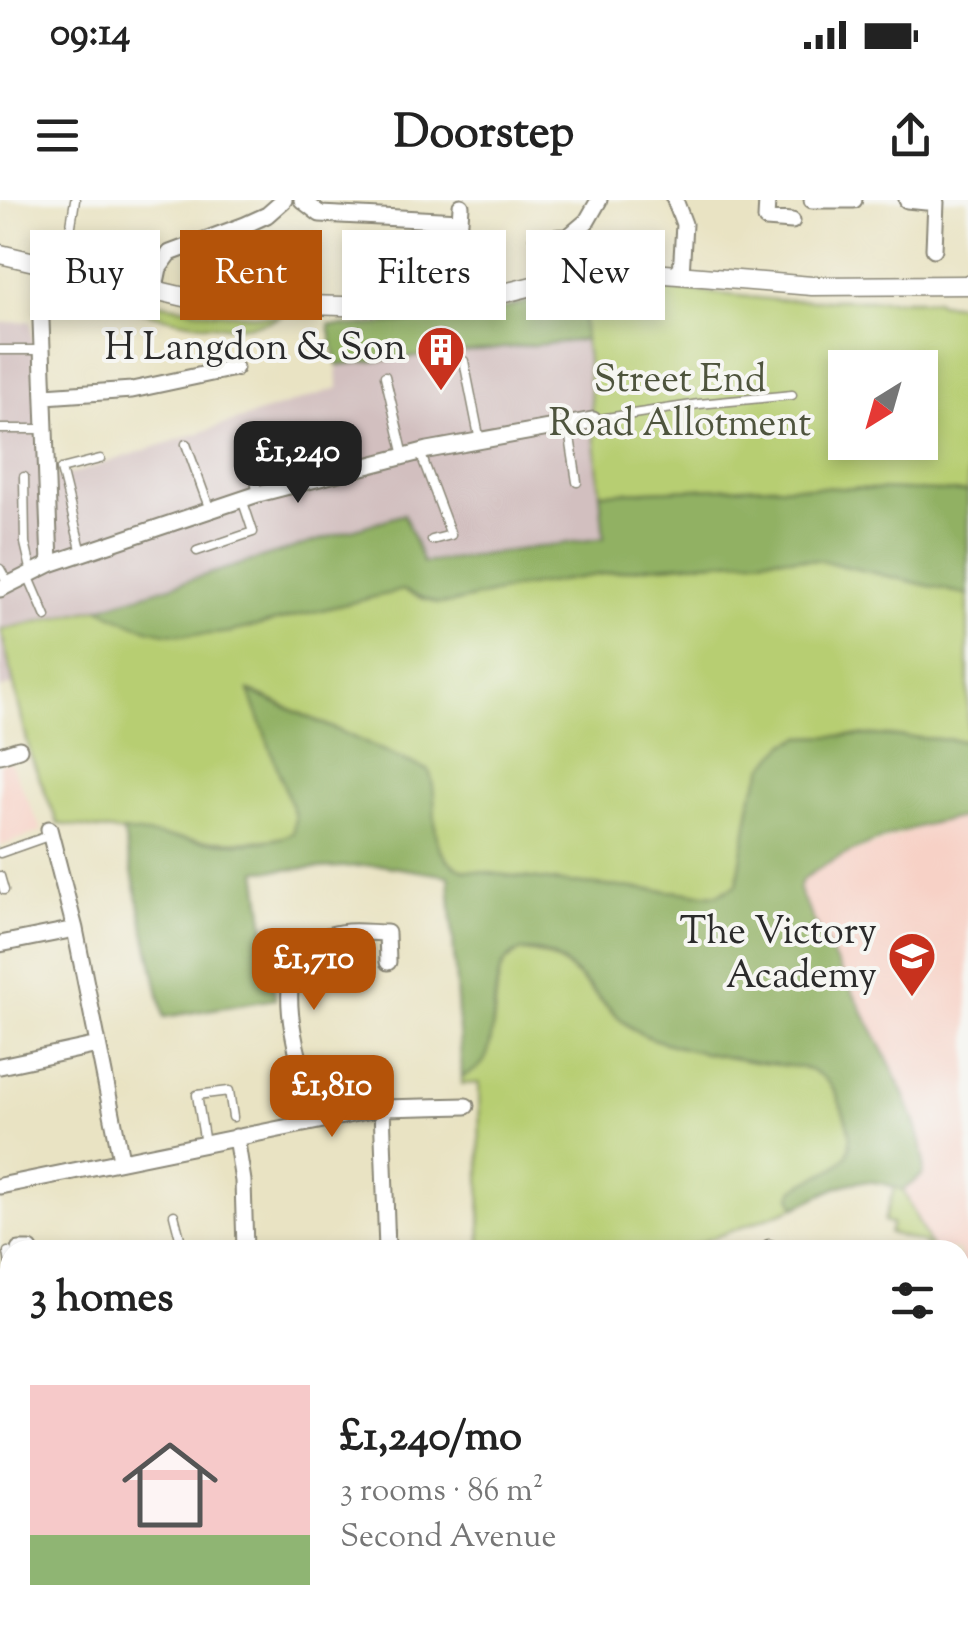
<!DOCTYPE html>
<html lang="en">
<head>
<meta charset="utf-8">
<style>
	body { margin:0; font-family:"Sorts Mill Goudy",serif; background:#f6f6f6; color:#222; height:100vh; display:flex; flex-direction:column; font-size:38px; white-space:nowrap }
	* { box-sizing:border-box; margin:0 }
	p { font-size:32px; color:#767676 }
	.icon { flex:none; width:55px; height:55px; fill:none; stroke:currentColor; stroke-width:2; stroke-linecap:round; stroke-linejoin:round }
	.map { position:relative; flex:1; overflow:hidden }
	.sheet { position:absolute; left:0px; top:1040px; width:970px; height:390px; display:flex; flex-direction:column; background:#fff; border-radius:30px 30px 0 0; box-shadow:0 5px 15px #0003 }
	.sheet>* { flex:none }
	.hud { position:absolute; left:30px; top:30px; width:910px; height:90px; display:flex; gap:20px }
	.needle { width:65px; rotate:217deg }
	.controls { position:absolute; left:828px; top:150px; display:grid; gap:20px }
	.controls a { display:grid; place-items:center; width:110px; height:110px; border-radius:0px; background:#fff; box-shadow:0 5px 15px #0003; font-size:50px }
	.price { position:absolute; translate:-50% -85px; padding:0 22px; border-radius:20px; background:#b45309; color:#fff; font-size:32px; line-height:65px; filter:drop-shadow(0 2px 5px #0008) }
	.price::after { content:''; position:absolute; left:50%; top:60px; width:30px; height:22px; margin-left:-15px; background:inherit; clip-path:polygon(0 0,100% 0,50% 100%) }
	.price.on { background:#222; color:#fff }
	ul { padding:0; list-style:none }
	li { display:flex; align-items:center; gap:30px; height:250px; padding:0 30px }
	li+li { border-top:2px solid #e0e0e0 }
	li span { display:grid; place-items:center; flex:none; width:280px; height:200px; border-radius:0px; color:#555 }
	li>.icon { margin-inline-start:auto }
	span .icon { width:120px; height:120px; fill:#fffc; stroke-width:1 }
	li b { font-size:42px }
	h2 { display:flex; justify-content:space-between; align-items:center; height:120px; padding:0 30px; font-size:42px }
	.chip { padding:0 35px; border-radius:0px; background:#fff; box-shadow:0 5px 15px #0003; font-size:35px; line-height:90px }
	.chip.on { background:#b45309; color:#fff }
	.status { display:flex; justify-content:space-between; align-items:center; height:70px; padding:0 50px; background:#fff; direction:ltr }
	.status svg { height:28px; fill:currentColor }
	header { display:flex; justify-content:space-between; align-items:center; height:130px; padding:0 30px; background:#fff; font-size:45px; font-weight:800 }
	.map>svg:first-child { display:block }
</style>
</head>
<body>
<div class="status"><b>09:14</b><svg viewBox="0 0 49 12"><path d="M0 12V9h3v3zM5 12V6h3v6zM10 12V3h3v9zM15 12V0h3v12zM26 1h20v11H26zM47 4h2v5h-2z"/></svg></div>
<header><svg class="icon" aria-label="menu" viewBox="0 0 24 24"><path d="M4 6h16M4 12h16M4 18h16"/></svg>Doorstep<svg class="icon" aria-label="share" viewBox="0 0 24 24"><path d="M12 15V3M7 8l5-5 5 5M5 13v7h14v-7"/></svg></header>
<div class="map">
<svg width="968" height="1430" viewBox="0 0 968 1430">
	<rect width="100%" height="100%" fill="#f6f6f2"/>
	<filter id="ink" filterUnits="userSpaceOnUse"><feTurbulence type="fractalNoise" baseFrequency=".01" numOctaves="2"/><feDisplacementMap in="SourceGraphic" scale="20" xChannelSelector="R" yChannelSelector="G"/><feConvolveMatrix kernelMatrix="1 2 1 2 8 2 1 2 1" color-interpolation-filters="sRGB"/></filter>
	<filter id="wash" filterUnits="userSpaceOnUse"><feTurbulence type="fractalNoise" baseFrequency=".0048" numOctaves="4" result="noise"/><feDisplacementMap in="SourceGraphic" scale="40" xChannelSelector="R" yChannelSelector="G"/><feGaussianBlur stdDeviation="2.25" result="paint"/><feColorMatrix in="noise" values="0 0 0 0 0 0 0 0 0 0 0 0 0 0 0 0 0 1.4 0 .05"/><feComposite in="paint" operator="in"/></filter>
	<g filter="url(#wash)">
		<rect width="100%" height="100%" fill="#e9e3c3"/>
		<!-- built -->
		<path fill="#f7d1c6" d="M8,562L11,564L42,631L0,646V564Z
			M968,618V1081L960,1078V1050H932L903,990L914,983L799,690L801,680L834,660L933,623Z"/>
		<!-- industrial -->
		<path fill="#d2bfbf" d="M31,121L43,283L338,188L337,165L584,140L604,338L423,363L403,314L84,413L1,430L15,484L0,489V123Z"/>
		<!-- green -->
		<path fill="#b7ce72" stroke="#717c4e" stroke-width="2.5" fill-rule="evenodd" d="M79,83L152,102L210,112L280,117C229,142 128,110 79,88Z
			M597,86H647L777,100H936L939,103L968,105V292L771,286L600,293L583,119L566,91ZM845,168H920V242H845Z
			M780,357L823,361L968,395V541L875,535L801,537L786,544L752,595L737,685L716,695L570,683L464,670C422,653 440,606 429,571L251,491L295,616L293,633C252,654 110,630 58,624L31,557L1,430L99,408C143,432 181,438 231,432L403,390L423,399L452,403L515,388L647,367Z
			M521,751C581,753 594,811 643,835C667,846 734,859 761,863C780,866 804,864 821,875C834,884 839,900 844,914C848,925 854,939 850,951C839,977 806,975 791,996L796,1007L680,1050H481L479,883L462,884V877C502,857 490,811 500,773L505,762Z
			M895,986L903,990L932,1050H925L926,1044L889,1033L892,1024L884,1021Z"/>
		<!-- forest -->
		<path fill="#91b164" stroke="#5e6e48" stroke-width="2.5" d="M566,91L584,119V140L337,165L329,125L353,126L478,116Z
			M771,286L968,292V395L823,361L780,357L647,367L515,388L452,403L438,404L403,390L231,432C177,439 146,434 99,408L404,314L423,363L604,338L600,293Z
			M249,491L429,571C443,606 420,653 464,670L570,683L716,695L737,685L752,595L764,567L786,544L801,537L875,535L968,541V617C916,622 844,650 802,680L799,690C822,747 940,926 922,976L903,990C856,971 839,987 796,1007L791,996L794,989C830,966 864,968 844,914C839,900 834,885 821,876C803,863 776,866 755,862C722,856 674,849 644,835C603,817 572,744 523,751C480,757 504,841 481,865C476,871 468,874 462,877L449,676L381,665L257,671L275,799L164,817L123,631C170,636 251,654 293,633L295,616Z"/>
	</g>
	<g filter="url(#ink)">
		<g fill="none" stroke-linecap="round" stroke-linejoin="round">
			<!-- service casing -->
			<g stroke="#8a8777" stroke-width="11">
				<path id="service" d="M64,69L75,0
					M0,150H42
					M464,161L480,241
					M385,176L404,256
					M593,220L699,204L792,195
					M568,224L577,282
					M0,229H45
					M186,244L210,310
					M420,252L451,335L432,340
					M24,277L25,343L32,373
					M258,294L252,268L324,245L330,273
					M197,351L253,332L242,299
					M82,353L61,269L100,259
					M0,369L9,385
					M28,375L46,417
					M0,653L51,635
					M0,676L4,690
					M205,944L197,895L229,891L233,917
					M174,1015L183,1050
					M8,1052L10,1064
					M0,1118L1,1120
					M960,1343L968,1341
					M717,1430L746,1420"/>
			</g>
			<!-- minor casing -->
			<g stroke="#8a8777" stroke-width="19">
				<path id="minor" d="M302,0L320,14L460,21L461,6
					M675,0L684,24L681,75
					M767,0L766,19L792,21
					M812,0H854
					M907,0L926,2
					M537,38L568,37L587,21L599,0
					M934,49L936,2
					M44,64L41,121L50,364
					M154,92L159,68L170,53L245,25L267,15L284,0
					M45,196L132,190L235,168
					M0,389L50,364L258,294L428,250L593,220
					M0,555L19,549
					M49,629L75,729L121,959
					M0,744L75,729
					M0,866L98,845
					M382,908L387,1050
					M316,920C302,863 250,740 348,732C361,731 374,733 387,733L388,762
					M236,937L243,981L245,1050
					M0,986L382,908L466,906
					M769,1048L775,1050
					M19,1050H30
					M960,1163L968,1165
					M960,1244L968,1241
					M0,1257L10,1255
					M0,1367L10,1365
					M139,1420V1430
					M254,1420L255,1430
					M398,1420V1430
					M435,1430L495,1420
					M928,1430L953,1420"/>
			</g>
			<!-- tertiary casing -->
			<g stroke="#8a8777" stroke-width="21">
				<path id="tertiary" d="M0,54L206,102L374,107L468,102L585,73L617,70L812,86L968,85"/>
			</g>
			<!-- service -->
			<use href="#service" stroke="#fff" stroke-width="8"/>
			<!-- minor -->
			<use href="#minor" stroke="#fff" stroke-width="15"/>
			<!-- tertiary -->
			<use href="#tertiary" stroke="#fff" stroke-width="18"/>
		</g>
	</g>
	<!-- icons -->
	<defs>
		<g id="building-pin" transform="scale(2.5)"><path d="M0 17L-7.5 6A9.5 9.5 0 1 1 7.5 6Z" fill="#c8321e" stroke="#f6f6f2"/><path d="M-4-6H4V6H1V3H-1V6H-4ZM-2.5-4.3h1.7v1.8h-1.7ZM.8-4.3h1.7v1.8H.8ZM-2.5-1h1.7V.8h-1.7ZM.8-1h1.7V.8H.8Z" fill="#fff"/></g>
		<g id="school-pin" transform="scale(2.5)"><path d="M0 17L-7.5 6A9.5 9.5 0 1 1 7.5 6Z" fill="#c8321e" stroke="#f6f6f2"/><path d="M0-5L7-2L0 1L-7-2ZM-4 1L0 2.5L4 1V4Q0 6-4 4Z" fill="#fff"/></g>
	</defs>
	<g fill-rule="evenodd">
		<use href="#building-pin" x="441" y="150"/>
		<use href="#school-pin" x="912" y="756"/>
	</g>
	<g text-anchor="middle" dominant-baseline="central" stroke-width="8" stroke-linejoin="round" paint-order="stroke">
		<!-- poi labels -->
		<g font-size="38" fill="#2b2b2b" stroke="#f6f6f2" text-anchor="end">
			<text x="406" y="150">H Langdon &amp; Son</text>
			<text x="877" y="734">The Victory<tspan x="877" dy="44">Academy</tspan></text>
		</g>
		<!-- park labels -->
		<g font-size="38" fill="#4e543d" stroke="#f6f6f2">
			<text x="680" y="182">Street End<tspan x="680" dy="44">Road Allotment</tspan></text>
		</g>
	</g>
</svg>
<div class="controls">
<a><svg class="needle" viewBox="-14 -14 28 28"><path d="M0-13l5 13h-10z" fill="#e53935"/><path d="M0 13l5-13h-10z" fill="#767676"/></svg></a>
</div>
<b class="price on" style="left:298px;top:306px">£1,240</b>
<b class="price" style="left:314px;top:813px">£1,710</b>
<b class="price" style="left:332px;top:940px">£1,810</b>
<div class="hud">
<a class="chip">Buy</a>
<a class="chip on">Rent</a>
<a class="chip">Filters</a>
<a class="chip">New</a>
</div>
<section class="sheet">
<h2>3 homes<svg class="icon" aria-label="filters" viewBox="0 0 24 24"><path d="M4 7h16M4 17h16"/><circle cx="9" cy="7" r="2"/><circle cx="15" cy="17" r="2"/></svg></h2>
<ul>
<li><span style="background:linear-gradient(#f6c9c9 75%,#8fb573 0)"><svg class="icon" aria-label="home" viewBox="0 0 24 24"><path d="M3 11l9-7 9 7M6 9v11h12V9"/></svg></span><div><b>£1,240/mo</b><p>3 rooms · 86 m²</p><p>Second Avenue</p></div></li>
</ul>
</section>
</div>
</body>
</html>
